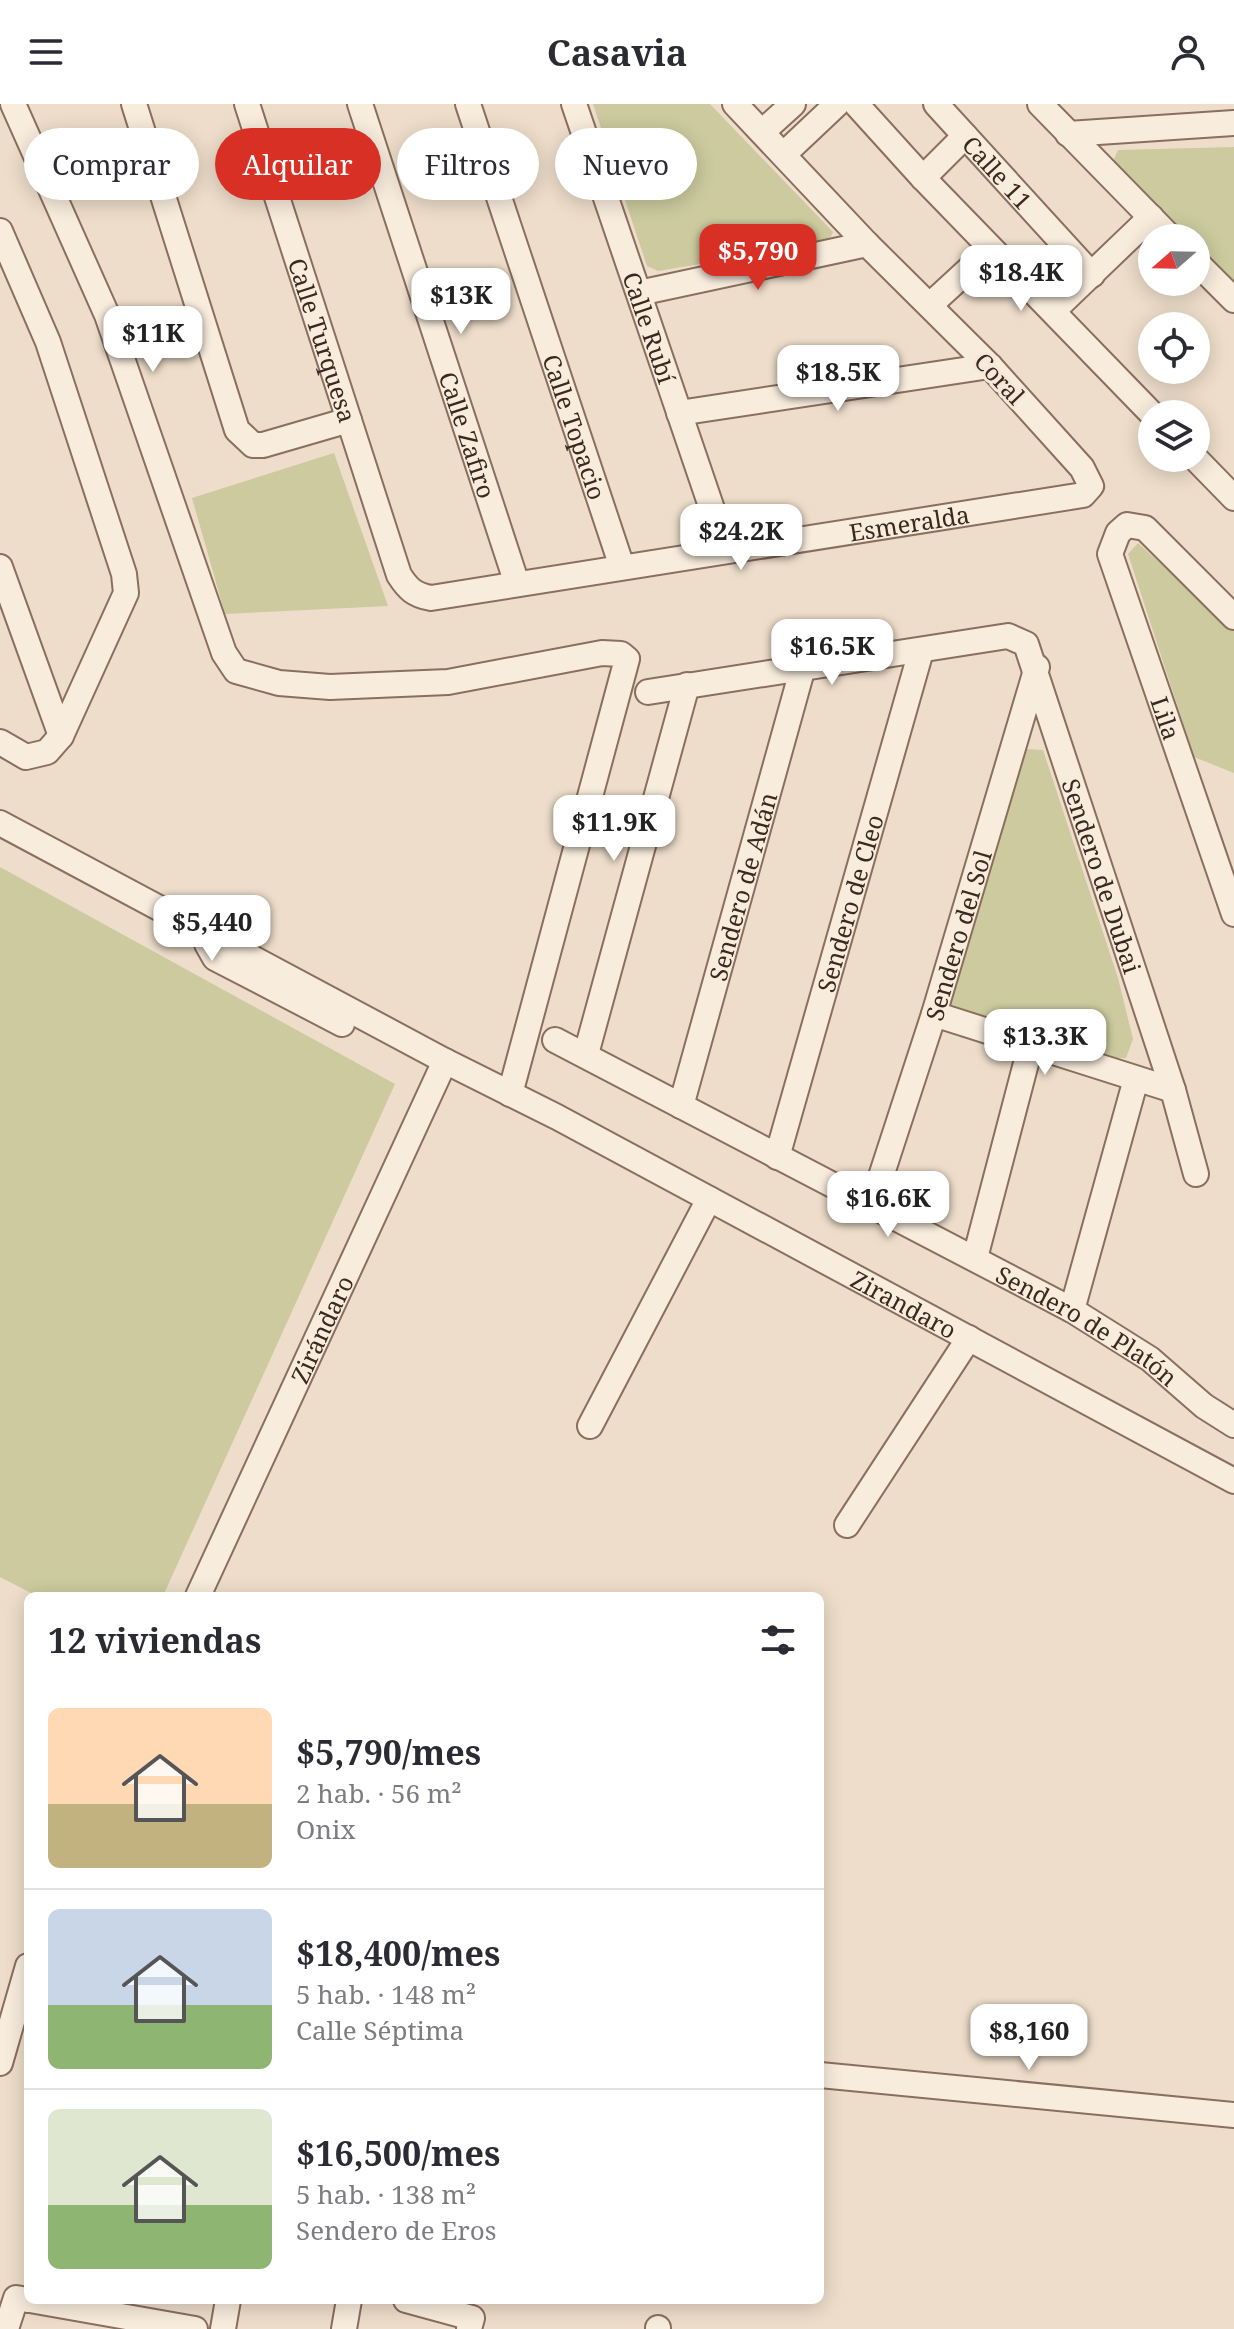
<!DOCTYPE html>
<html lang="es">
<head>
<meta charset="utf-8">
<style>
	body { margin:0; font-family:"Noto Serif",serif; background:#f7f7f7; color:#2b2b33; height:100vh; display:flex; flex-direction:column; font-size:30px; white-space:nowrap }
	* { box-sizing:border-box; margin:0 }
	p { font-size:26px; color:#7c7c81 }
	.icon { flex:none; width:44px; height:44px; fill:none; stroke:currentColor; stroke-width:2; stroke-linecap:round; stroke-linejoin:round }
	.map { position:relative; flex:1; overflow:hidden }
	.panel { position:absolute; left:24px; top:1488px; width:800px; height:712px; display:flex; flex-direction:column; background:#fff; border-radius:12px; box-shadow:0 4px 20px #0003 }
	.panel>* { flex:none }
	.banner { position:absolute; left:24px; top:24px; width:800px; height:72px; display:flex; gap:16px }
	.needle { width:52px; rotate:250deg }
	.controls { position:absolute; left:1138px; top:120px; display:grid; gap:16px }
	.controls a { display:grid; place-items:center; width:72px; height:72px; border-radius:50%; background:#fff; box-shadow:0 4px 20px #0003; font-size:40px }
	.price { position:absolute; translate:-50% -68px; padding:0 18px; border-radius:16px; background:#fff; color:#222; font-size:26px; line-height:52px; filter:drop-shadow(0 2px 4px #0008) }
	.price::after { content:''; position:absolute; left:50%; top:48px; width:24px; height:18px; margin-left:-12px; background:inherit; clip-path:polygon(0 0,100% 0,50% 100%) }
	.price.on { background:#d93025; color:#fff }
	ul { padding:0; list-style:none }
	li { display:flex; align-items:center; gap:24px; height:200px; padding:0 24px }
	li+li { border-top:2px solid #e1e1e2 }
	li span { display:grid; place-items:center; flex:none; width:224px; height:160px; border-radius:12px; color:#555 }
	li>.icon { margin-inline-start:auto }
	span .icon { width:96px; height:96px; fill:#fffc; stroke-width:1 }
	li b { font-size:34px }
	h2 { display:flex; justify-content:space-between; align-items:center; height:96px; padding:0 24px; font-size:34px }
	.tag { padding:0 28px; border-radius:36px; background:#fff; box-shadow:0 4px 20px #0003; font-size:28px; line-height:72px }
	.tag.on { background:#d93025; color:#fff }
	header { display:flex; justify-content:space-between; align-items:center; height:104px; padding:0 24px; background:#fff; font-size:36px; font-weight:700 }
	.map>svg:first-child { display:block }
</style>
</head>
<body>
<header><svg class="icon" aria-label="menu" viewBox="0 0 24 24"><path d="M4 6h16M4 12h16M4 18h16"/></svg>Casavia<svg class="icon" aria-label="person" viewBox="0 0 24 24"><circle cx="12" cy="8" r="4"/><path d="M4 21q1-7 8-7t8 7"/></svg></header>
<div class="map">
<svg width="1234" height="2225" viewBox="0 0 1234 2225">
	<rect width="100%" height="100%" fill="#eeddca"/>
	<!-- green -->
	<path fill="#ccca9e" d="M593,0H710L833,128L828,139L658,167L647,162Z
		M1234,43V185L1196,145V134H1186L1113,57L1118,46Z
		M334,349L388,502L225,510L192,394Z
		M1138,439L1234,527V669L1194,653L1128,450Z
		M1026,645L1043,646L1118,874L1133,935L1126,954H1107L952,909L948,898Z
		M0,763L395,980L163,1492H37L0,1473Z"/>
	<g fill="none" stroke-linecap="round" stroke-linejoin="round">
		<!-- minor casing -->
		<g stroke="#8a6e5e" stroke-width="28">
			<g id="minor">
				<path d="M13,0L107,211L224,549L236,567L279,579L330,583L448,578L602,549L621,550L627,555L510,990"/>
				<path d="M134,0L237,326L253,341H263L349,316"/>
				<path id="s1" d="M247,0L399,471C408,485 414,491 431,494L1083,391L1091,382L1082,364L990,262L867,140L735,0"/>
				<path id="s2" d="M360,0L517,480"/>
				<path id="s3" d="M468,0L622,463"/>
				<path id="s4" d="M574,0L726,446"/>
				<path d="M856,0L923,74L1152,310"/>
				<path id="s5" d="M936,0L1092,171"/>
				<path d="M1040,0L1171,134"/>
				<path d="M762,28L793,0"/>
				<path d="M1068,30L1234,19"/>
				<path d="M784,50L837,0"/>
				<path d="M923,74L965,32"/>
				<path d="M0,127L48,238L124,470L126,489L61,632L47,648L26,653L0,638"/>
				<path d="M1196,158L1234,196"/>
				<path d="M639,189L867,140"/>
				<path d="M930,201L991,145"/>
				<path d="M1053,207L1151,113"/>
				<path d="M679,309L990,262"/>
				<path d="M1195,354L1234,394"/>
				<path d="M0,463L61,632"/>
				<path id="s6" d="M1234,513L1145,424L1127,421L1118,429L1110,450L1234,810"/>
				<path id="s7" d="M648,588L1008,532L1026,540L1173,986L1196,1070"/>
				<path id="s8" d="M0,719L445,957L557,1013L1234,1377"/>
				<path d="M209,830L207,840L215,854L342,920"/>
				<path d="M934,910L1173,986"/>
				<path id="s9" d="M555,936L1072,1206L1150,1255L1204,1302L1234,1321"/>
				<path d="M586,950L687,581"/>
				<path id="s10" d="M681,1002L803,563"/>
				<path id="s11" d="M777,1053L921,547"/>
				<path id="s12" d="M872,1100L934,910L1037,563"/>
				<path d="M975,1154L1030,944"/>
				<path d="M1072,1206L1136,975"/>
				<path d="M590,1322L709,1095"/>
				<path d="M847,1421L969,1234"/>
				<path id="s13" d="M198,1492L445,957"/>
				<path d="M0,1959L28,1862"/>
				<path d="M820,1971L1234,2011"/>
				<path d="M30,2196L195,2225"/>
				<path d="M406,2196L472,2214L469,2225"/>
				<path d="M658,2224V2225"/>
				<path d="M6,2225L16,2194L28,2196"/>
				<path d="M223,2225L228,2196"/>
				<path d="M344,2225L349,2196"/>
			</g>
		</g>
		<!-- minor -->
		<use href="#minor" stroke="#f8ecdd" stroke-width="24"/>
	</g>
	<g text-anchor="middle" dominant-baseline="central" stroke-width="6" stroke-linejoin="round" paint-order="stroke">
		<!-- street labels -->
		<g font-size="24" fill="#3b2921" stroke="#f5e8da">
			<text stroke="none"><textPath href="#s5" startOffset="92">Calle 11</textPath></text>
			<text stroke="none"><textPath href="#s4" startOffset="236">Calle Rubí</textPath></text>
			<text stroke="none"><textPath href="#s1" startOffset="248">Calle Turquesa</textPath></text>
			<text transform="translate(1000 274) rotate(47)">Coral</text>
			<text stroke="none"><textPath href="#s3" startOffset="340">Calle Topacio</textPath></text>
			<text stroke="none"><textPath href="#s2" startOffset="348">Calle Zafiro</textPath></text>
			<text stroke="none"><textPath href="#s1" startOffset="1020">Esmeralda</textPath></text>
			<text stroke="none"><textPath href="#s6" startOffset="352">Lila</textPath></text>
			<text stroke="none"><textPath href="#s7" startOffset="628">Sendero de Dubai</textPath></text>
			<text stroke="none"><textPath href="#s10" startOffset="228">Sendero de Adán</textPath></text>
			<text stroke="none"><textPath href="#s11" startOffset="264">Sendero de Cleo</textPath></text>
			<text stroke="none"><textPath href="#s12" startOffset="282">Sendero del Sol</textPath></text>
			<text stroke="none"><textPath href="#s8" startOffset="1024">Zirandaro</textPath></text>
			<text stroke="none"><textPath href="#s9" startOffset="604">Sendero de Platón</textPath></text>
			<text stroke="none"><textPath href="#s13" startOffset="294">Zirándaro</textPath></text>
		</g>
	</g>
</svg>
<div class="controls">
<a><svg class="needle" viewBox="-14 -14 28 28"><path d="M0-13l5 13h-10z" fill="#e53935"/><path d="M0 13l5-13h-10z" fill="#7c7c81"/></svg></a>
<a><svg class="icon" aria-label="locate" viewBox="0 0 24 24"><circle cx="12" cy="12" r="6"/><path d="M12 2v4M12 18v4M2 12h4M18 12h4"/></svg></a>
<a><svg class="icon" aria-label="layers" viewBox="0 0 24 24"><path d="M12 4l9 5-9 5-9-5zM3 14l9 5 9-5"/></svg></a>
</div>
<b class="price on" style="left:758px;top:188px">$5,790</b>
<b class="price" style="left:1021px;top:209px">$18.4K</b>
<b class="price" style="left:461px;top:232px">$13K</b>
<b class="price" style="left:153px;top:270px">$11K</b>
<b class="price" style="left:838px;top:309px">$18.5K</b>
<b class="price" style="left:741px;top:468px">$24.2K</b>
<b class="price" style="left:832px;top:583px">$16.5K</b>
<b class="price" style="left:614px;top:759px">$11.9K</b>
<b class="price" style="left:212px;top:859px">$5,440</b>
<b class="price" style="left:1045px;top:973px">$13.3K</b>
<b class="price" style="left:888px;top:1135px">$16.6K</b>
<b class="price" style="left:1029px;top:1968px">$8,160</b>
<div class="banner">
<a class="tag">Comprar</a>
<a class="tag on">Alquilar</a>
<a class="tag">Filtros</a>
<a class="tag">Nuevo</a>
</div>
<section class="panel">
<h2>12 viviendas<svg class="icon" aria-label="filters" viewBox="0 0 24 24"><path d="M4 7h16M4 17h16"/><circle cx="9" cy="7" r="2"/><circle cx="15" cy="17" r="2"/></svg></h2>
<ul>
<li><span style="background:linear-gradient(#ffd9b3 60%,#c2b280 0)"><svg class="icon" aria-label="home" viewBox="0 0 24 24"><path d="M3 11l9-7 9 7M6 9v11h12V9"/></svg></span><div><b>$5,790/mes</b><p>2 hab. · 56 m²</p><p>Onix</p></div></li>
<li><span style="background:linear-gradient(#c9d6e8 60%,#8fb573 0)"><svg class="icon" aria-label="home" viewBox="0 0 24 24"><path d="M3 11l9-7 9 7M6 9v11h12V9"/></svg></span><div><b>$18,400/mes</b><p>5 hab. · 148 m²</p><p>Calle Séptima</p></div></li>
<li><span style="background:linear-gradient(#dfe7d0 60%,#8fb573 0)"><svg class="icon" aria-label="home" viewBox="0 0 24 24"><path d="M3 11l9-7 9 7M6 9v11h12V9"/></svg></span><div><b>$16,500/mes</b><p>5 hab. · 138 m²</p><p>Sendero de Eros</p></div></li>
</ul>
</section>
</div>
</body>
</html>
